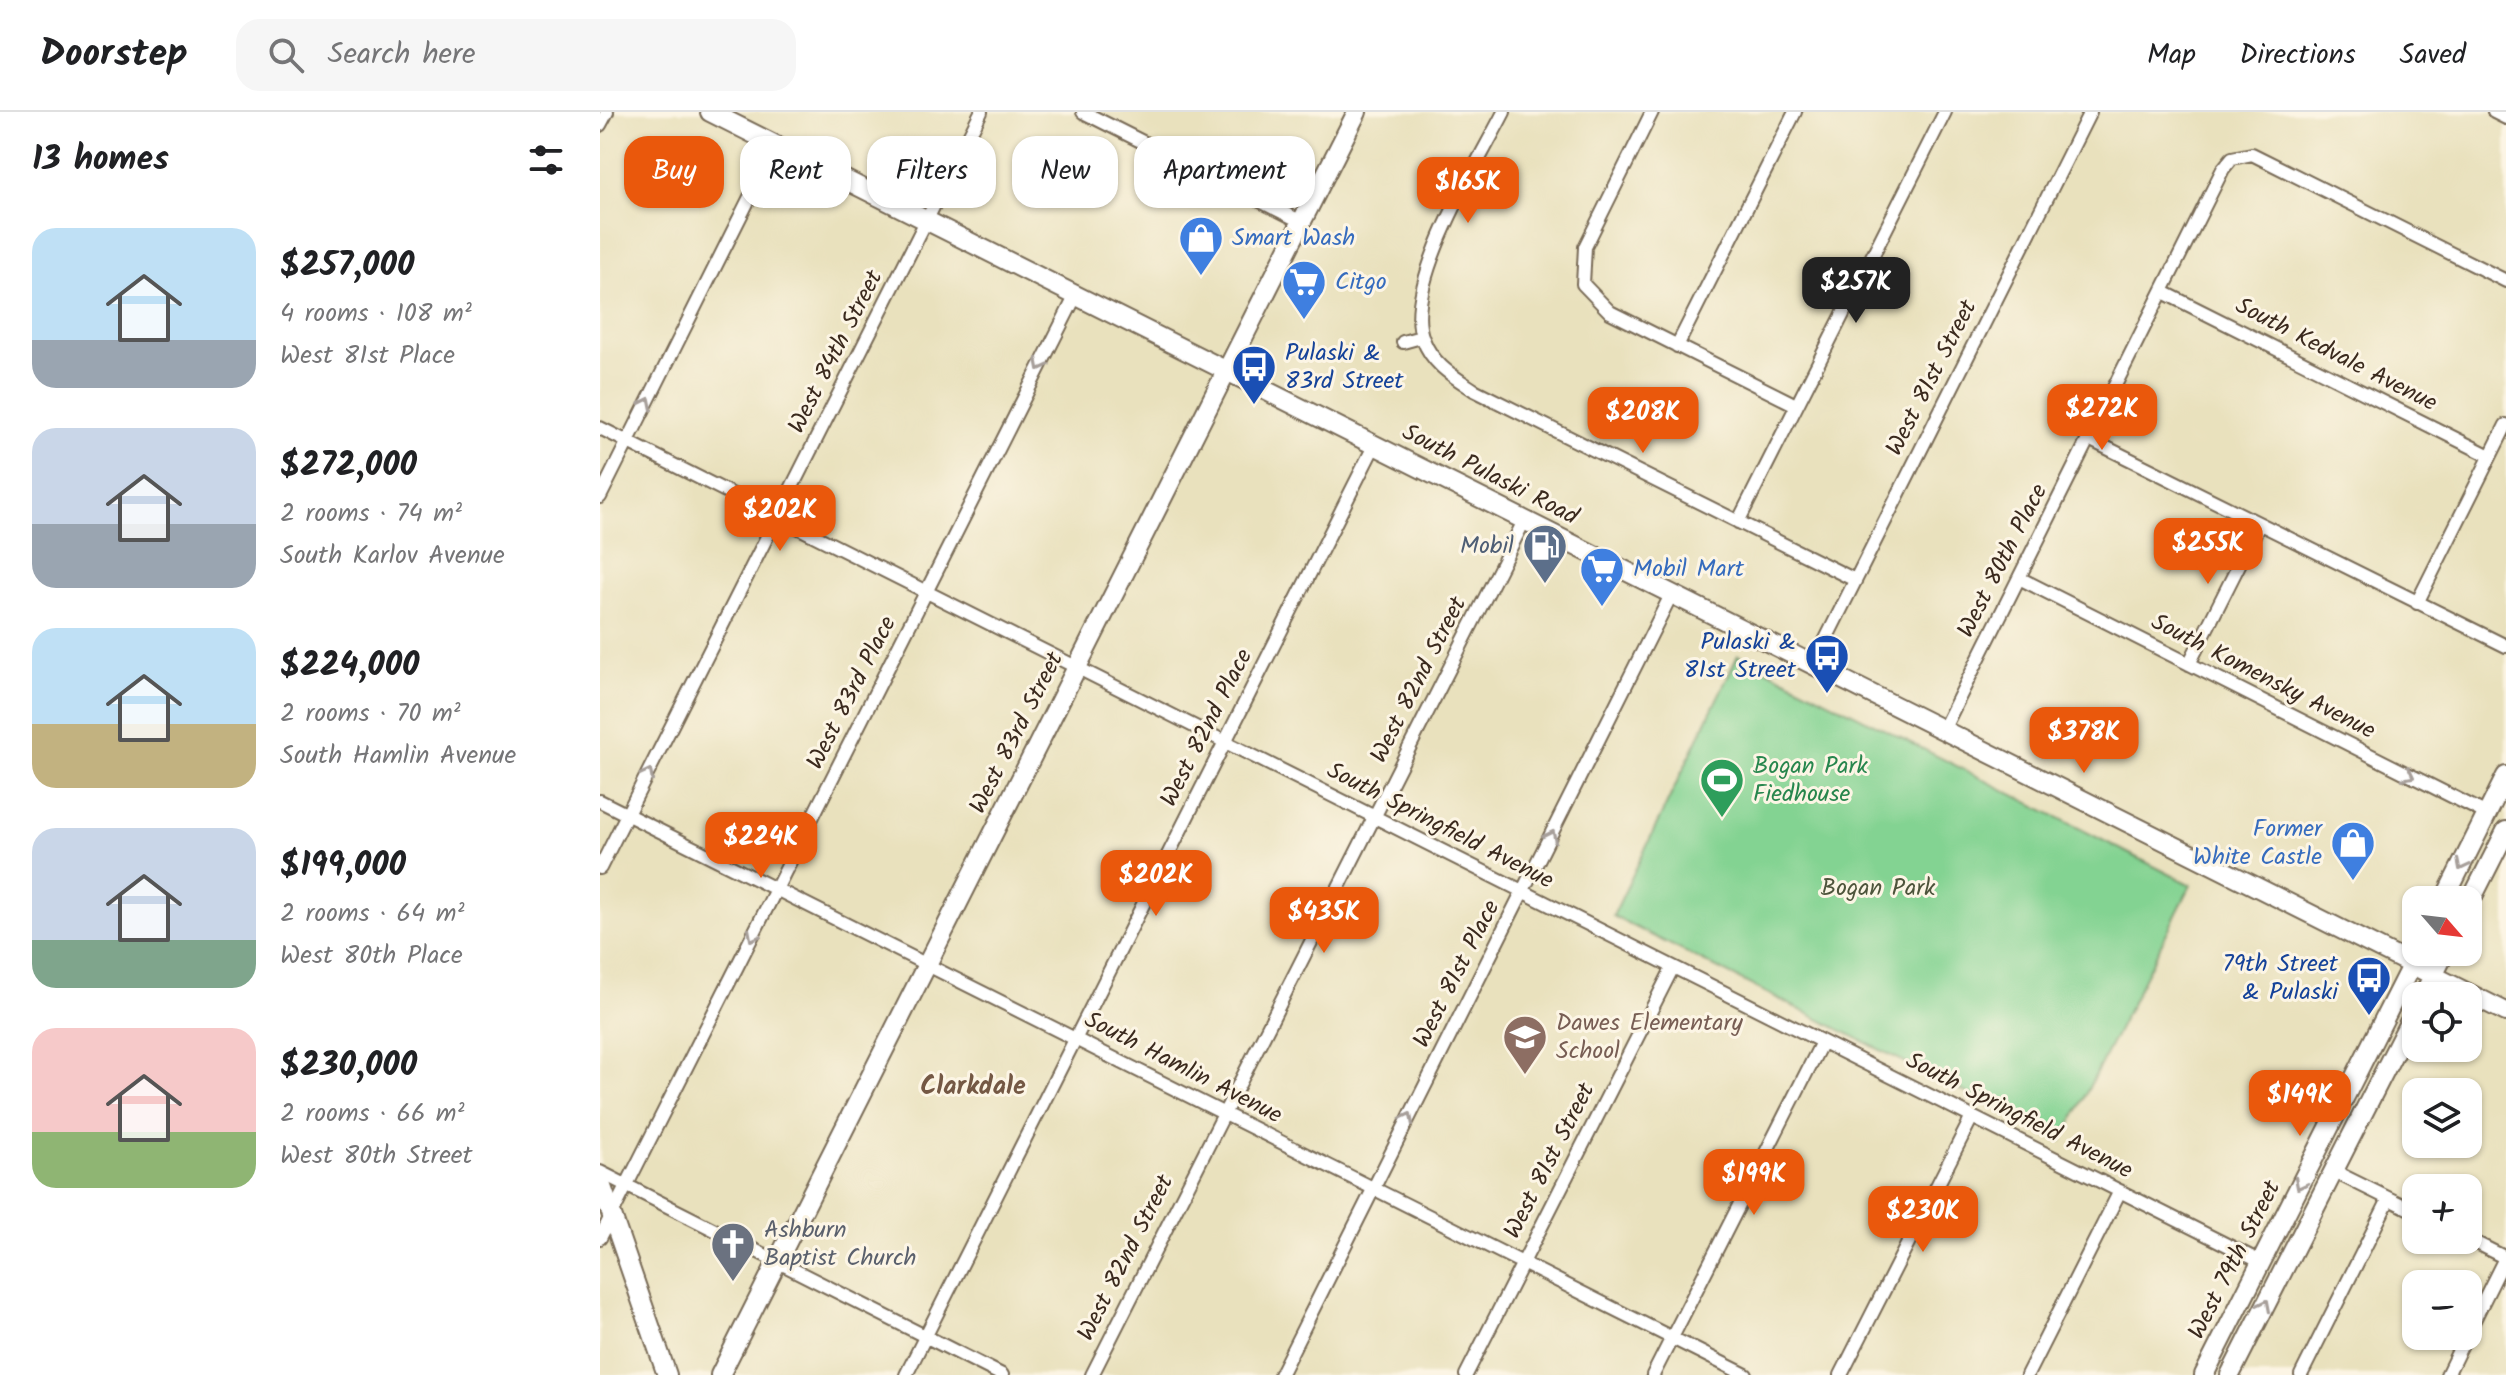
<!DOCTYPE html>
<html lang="en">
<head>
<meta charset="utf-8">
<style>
	body { margin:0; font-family:Kalam,sans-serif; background:#f6f6f6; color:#202124; height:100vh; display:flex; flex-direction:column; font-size:30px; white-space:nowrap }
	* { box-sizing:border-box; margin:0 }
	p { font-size:26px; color:#757577 }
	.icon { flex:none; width:44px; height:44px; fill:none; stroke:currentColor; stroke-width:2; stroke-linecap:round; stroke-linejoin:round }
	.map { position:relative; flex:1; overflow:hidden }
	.sheet { display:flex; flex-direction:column; background:#fff; width:600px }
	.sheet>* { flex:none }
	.hud { position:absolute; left:24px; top:24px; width:760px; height:72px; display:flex; gap:16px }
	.needle { width:52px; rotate:118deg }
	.controls { position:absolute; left:1802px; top:774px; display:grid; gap:16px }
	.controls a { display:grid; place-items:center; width:80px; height:80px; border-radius:16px; background:#fff; box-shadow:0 2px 6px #0004; font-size:40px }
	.price { position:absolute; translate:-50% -68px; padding:0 18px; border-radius:16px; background:#ea580c; color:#fff; font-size:26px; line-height:52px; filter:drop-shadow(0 2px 4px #0008) }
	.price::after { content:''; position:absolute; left:50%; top:48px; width:24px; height:18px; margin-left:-12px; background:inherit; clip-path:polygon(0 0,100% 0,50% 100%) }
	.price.selected { background:#222; color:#fff }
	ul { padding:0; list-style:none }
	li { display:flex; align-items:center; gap:24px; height:200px; padding:0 32px }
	li span { display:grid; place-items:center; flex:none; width:224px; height:160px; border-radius:24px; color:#555 }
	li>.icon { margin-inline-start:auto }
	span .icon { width:96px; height:96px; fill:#fffc; stroke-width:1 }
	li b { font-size:34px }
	h2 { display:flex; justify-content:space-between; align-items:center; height:96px; padding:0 32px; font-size:34px }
	.tag { padding:0 28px; border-radius:24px; background:#fff; box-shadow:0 2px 6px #0004; font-size:28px; line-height:72px }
	.tag.selected { background:#ea580c; color:#fff }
	header { display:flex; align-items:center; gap:48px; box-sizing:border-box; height:112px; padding:0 40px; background:#fff; border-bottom:2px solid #e0e0e0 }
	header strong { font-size:38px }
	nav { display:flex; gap:44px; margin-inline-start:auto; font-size:28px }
	.search { width:560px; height:72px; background:#f6f6f6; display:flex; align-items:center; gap:20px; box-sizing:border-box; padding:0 28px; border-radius:24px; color:#757577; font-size:30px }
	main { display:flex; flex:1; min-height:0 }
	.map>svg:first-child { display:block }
</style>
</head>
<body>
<header>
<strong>Doorstep</strong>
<div class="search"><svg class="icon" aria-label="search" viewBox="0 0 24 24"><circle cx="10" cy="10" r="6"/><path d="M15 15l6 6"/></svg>Search here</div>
<nav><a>Map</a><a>Directions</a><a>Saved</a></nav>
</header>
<main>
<section class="sheet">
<h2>13 homes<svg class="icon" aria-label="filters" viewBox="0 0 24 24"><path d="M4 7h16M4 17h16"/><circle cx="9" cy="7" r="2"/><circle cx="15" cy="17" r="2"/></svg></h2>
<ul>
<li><span style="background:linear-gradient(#bfe0f5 70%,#9aa5b1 0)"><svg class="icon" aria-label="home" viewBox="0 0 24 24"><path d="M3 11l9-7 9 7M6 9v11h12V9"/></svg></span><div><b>$257,000</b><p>4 rooms · 108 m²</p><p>West 81st Place</p></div></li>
<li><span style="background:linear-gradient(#c9d6e8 60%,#9aa5b1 0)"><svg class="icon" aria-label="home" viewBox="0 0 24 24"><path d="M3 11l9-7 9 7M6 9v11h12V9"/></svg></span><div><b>$272,000</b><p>2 rooms · 74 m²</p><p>South Karlov Avenue</p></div></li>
<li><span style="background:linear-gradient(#bfe0f5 60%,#c2b280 0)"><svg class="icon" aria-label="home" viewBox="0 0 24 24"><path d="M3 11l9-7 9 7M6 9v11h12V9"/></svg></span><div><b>$224,000</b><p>2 rooms · 70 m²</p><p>South Hamlin Avenue</p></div></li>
<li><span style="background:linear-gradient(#c9d6e8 70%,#7fa58c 0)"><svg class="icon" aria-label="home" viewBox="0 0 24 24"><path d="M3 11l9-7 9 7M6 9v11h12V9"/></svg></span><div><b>$199,000</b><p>2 rooms · 64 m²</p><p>West 80th Place</p></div></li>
<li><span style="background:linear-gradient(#f6c9c9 65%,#8fb573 0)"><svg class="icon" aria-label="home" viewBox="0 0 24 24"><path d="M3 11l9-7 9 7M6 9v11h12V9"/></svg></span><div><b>$230,000</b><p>2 rooms · 66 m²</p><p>West 80th Street</p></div></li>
</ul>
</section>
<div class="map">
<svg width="1906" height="1263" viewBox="0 0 1906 1263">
	<rect width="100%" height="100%" fill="#fcf5e5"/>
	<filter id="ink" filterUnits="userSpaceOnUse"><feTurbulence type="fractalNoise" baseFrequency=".0125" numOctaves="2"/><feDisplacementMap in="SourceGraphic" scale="16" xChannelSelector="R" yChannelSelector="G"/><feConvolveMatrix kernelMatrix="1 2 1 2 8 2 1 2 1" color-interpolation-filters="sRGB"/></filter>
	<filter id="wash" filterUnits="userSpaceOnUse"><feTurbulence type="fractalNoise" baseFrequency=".006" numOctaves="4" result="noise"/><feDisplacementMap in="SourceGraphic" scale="32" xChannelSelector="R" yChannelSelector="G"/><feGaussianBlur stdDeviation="1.8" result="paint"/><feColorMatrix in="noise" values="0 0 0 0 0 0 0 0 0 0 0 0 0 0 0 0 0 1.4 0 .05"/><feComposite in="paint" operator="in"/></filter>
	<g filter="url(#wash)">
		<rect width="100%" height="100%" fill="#e9e1bd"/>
		<!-- green -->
		<path fill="#83d392" stroke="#5f7e58" stroke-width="2" d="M1138,543L1591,773L1462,1029L1013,804Z"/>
	</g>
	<g filter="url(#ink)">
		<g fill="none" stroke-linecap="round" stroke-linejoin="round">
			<!-- street casing -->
			<g stroke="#786a56" stroke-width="16">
				<path id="street" d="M483,0L702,110
					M904,0C879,50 801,174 823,227C832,252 853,264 874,278L1255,468
					M1894,0L1906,6
					M0,13L7,0
					M983,172L1010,200L1196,293
					M983,172L985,135L1052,0
					M1563,180L1890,344
					M803,230L821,225
					M1077,234L1195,0
					M0,316L1661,1150
					M1489,327L1906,534
					M0,385L176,33
					M1138,410L1345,0
					M1419,466L1887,702
					M1817,491L1906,313
					M1214,551L1490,0
					M1589,552L1659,413
					M1344,616L1623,57L1632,46L1652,42L1906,169
					M0,689L1146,1263
					M0,756L381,0
					M1733,1059L1816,1100
					M0,1060L402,1263
					M0,1126L476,183
					M1868,1127L1906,1146
					M1868,1220L1905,1146
					M306,1263L775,332
					M492,1263L925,407
					M680,1263L1072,481
					M866,1263L1073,855
					M1053,1263L1222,930
					M1241,1263L1372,1005
					M1427,1263L1520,1079
					M1701,1263L1789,1087
					M1847,1263L1866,1224"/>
			</g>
			<!-- secondary casing -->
			<g stroke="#786a56" stroke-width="22">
				<path id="secondary" d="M110,0L1906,900
					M1844,788L1906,664
					M1868,794L1906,719
					M1823,884L1845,840
					M0,1069L67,1263
					M120,1263L757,0
					M1604,1263L1818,840
					M1630,1263L1816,897"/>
			</g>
			<!-- street -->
			<use href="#street" stroke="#fff" stroke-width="12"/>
			<!-- secondary -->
			<use href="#secondary" stroke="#fff" stroke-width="18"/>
		</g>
		<!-- one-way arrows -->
		<defs><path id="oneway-chevron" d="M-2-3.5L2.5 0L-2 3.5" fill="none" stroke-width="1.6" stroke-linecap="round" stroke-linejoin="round" transform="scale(2)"/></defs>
		<g stroke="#a79f9a">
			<use href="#oneway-chevron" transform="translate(441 253) rotate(117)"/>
			<use href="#oneway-chevron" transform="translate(47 291) rotate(-64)"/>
			<use href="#oneway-chevron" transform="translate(48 662) rotate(-63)"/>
			<use href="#oneway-chevron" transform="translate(1809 663) rotate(27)"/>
			<use href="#oneway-chevron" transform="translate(951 724) rotate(-64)"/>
			<use href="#oneway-chevron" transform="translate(1862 753) rotate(117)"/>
			<use href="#oneway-chevron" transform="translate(153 824) rotate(117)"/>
			<use href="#oneway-chevron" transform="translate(808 1006) rotate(-63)"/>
			<use href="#oneway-chevron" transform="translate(1700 1072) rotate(117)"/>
			<use href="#oneway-chevron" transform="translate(1665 1193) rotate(-63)"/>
		</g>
	</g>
	<!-- icons -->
	<defs>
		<g id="shop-pin" transform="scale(2.3)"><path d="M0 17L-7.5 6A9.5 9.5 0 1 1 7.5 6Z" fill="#3f7fe0" stroke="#fcf5e5"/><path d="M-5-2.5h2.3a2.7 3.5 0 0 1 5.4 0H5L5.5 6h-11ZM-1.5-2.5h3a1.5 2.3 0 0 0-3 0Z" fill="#fff"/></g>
		<g id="supermarket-pin" transform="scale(2.3)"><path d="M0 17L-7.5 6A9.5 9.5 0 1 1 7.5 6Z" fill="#3f7fe0" stroke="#fcf5e5"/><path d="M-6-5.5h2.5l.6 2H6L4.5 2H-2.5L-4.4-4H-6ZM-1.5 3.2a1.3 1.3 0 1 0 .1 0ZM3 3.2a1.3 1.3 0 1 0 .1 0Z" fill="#fff"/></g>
		<g id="bus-pin" transform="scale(2.3)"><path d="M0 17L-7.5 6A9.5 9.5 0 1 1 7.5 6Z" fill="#1a4fb4" stroke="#fcf5e5"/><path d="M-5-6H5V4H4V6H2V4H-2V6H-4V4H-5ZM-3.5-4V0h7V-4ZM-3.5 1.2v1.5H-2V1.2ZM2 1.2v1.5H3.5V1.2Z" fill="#fff"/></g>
		<g id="fuel-pin" transform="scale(2.3)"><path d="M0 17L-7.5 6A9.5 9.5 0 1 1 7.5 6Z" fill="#5c6f8a" stroke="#fcf5e5"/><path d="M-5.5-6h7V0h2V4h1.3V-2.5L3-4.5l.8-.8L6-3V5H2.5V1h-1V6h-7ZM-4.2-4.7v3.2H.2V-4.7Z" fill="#fff"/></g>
		<g id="stadium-pin" transform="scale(2.3)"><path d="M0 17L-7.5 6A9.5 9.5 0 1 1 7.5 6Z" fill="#2e9e5b" stroke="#fcf5e5"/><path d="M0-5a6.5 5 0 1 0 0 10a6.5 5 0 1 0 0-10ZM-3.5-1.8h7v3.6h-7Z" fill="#fff"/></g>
		<g id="school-pin" transform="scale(2.3)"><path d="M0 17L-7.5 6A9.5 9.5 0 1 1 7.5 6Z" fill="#8d6e63" stroke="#fcf5e5"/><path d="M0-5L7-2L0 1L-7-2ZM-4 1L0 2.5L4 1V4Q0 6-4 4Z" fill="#fff"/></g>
		<g id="church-pin" transform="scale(2.3)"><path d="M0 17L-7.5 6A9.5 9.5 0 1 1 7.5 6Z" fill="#6b7280" stroke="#fcf5e5"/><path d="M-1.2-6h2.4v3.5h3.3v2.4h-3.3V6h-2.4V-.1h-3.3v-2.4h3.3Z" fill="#fff"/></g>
	</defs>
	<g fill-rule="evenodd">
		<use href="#shop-pin" x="601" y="126"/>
		<use href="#supermarket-pin" x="704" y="170"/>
		<use href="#bus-pin" x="654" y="255"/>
		<use href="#fuel-pin" x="945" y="434"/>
		<use href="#supermarket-pin" x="1002" y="457"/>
		<use href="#bus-pin" x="1227" y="544"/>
		<use href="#stadium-pin" x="1122" y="668"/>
		<use href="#shop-pin" x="1753" y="731"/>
		<use href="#bus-pin" x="1769" y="866"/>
		<use href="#school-pin" x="925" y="925"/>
		<use href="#church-pin" x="133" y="1132"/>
	</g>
	<g text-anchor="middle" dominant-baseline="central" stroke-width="6" stroke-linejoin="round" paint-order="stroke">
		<!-- shop labels -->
		<g font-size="24" fill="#366cbe" stroke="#fcf5e5" text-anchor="start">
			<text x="632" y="126">Smart Wash</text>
			<text x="735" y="170">Citgo</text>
			<text x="1033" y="457">Mobil Mart</text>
			<text x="1722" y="717" text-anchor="end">Former<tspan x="1722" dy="28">White Castle</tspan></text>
		</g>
		<!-- street labels -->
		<g font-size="24" fill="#3b2a1e" stroke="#fcf5e5">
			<text transform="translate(236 240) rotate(-63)">West 84th Street</text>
			<text transform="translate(1736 243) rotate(27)">South Kedvale Avenue</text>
			<text transform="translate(1332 266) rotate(-63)">West 81st Street</text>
			<text transform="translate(890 363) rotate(27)">South Pulaski Road</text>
			<text transform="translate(1403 449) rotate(-63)">West 80th Place</text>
			<text transform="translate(1663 565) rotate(27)">South Komensky Avenue</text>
			<text transform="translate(819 568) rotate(-63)">West 82nd Street</text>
			<text transform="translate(252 581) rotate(-63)">West 83rd Place</text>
			<text transform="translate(607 616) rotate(-63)">West 82nd Place</text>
			<text transform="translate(417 621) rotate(-63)">West 83rd Street</text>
			<text transform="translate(840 714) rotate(27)">South Springfield Avenue</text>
			<text transform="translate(857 862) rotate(-63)">West 81st Place</text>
			<text transform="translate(583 956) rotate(27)">South Hamlin Avenue</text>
			<text transform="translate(1419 1004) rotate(27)">South Springfield Avenue</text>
			<text transform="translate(950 1049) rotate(-63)">West 81st Street</text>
			<text transform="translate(526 1146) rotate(-63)">West 82nd Street</text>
			<text transform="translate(1635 1148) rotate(-63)">West 79th Street</text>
		</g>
		<!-- transit labels -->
		<g font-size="24" fill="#164399" stroke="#fcf5e5" text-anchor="end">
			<text x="685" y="241" text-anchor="start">Pulaski &amp;<tspan x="685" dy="28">83rd Street</tspan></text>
			<text x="1196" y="530">Pulaski &amp;<tspan x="1196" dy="28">81st Street</tspan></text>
			<text x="1738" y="852">79th Street<tspan x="1738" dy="28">&amp; Pulaski</tspan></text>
		</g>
		<!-- service labels -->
		<g font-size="24" fill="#4e5e75" stroke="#fcf5e5" text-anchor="end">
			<text x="914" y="434">Mobil</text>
		</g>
		<!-- leisure labels -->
		<g font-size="24" fill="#27864d" stroke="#fcf5e5" text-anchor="start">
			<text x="1153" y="654">Bogan Park<tspan x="1153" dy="28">Fiedhouse</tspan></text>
		</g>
		<!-- park labels -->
		<g font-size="24" fill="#4d543b" stroke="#fcf5e5">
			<text x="1278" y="776">Bogan Park</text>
		</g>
		<!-- education labels -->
		<g font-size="24" fill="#785e54" stroke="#fcf5e5" text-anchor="start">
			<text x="956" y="911">Dawes Elementary<tspan x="956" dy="28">School</tspan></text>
		</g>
		<!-- worship labels -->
		<g font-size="24" fill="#5b616d" stroke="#fcf5e5" text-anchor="start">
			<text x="164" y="1118">Ashburn<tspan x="164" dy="28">Baptist Church</tspan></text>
		</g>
		<!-- neighbourhood labels -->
		<g font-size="26" font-weight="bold" fill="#745844" stroke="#fcf5e5">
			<text x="373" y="975">Clarkdale</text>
		</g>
	</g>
</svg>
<div class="controls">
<a><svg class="needle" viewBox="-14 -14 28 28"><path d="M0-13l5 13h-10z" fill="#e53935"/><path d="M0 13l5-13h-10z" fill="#757577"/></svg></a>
<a><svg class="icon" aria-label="locate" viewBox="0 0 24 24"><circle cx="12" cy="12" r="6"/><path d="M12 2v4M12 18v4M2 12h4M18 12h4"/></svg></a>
<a><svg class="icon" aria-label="layers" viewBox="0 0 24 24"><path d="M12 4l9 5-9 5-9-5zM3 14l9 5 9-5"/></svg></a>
<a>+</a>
<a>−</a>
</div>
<b class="price" style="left:868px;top:113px">$165K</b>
<b class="price selected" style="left:1256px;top:213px">$257K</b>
<b class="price" style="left:1502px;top:340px">$272K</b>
<b class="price" style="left:1043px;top:343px">$208K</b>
<b class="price" style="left:180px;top:441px">$202K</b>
<b class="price" style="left:1608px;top:474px">$255K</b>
<b class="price" style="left:1484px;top:663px">$378K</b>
<b class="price" style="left:161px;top:768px">$224K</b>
<b class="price" style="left:556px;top:806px">$202K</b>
<b class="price" style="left:724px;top:843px">$435K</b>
<b class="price" style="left:1700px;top:1026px">$149K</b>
<b class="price" style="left:1154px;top:1105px">$199K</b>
<b class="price" style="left:1323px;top:1142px">$230K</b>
<div class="hud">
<a class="tag selected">Buy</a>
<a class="tag">Rent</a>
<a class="tag">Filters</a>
<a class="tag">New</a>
<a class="tag">Apartment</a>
</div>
</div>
</main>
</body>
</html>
